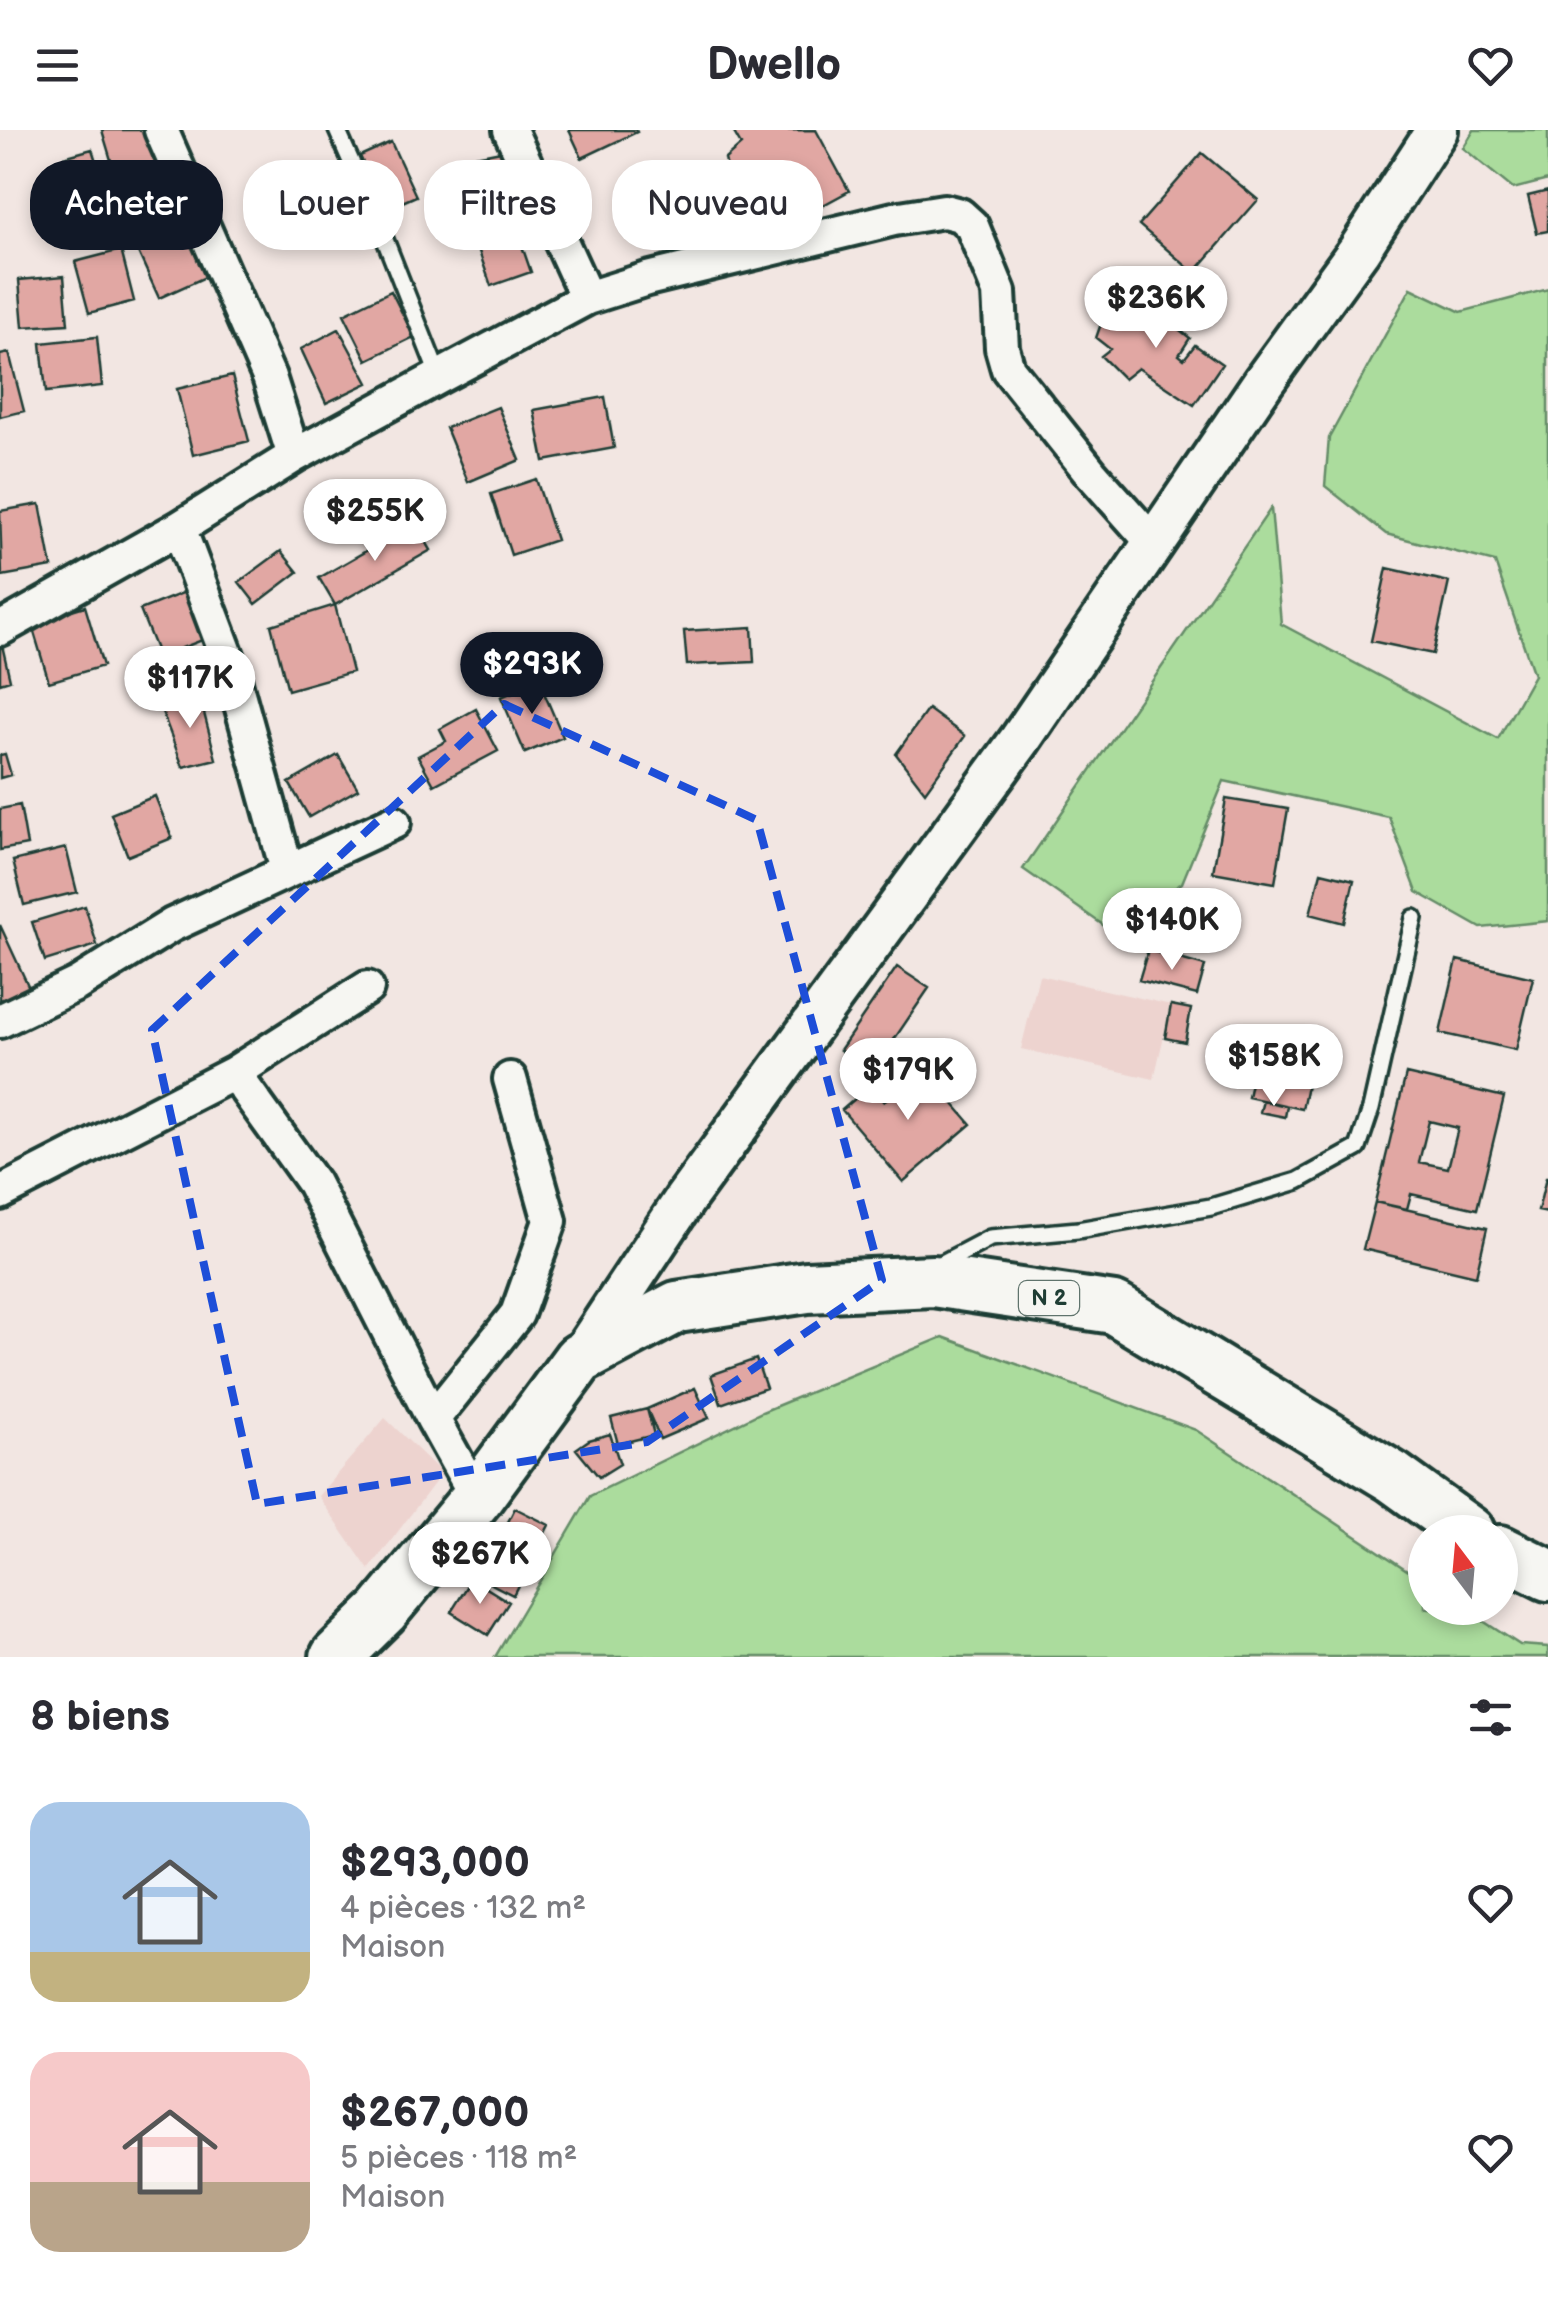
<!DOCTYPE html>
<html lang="fr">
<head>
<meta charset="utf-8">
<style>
	body { margin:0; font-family:"Balsamiq Sans",sans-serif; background:#f7f7f7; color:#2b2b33; height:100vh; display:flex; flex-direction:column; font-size:38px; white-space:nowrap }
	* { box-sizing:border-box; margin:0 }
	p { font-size:32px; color:#7c7c81 }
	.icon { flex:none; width:55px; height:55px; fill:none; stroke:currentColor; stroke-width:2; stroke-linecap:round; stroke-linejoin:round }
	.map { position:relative; height:1527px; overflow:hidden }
	.details { display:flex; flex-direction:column; background:#fff; flex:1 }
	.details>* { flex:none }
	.guide { position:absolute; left:30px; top:30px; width:1000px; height:90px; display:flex; gap:20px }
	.needle { width:65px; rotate:344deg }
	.fabs { position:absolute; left:1408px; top:1385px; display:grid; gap:20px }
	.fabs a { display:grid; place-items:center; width:110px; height:110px; border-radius:50%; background:#fff; box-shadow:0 5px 15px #0003; font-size:50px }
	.price { position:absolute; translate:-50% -85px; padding:0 22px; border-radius:35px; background:#fff; color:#222; font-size:32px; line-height:65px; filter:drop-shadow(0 2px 5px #0008) }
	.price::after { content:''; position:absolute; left:50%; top:60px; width:30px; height:22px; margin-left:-15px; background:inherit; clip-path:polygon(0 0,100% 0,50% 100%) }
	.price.current { background:#111827; color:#fff }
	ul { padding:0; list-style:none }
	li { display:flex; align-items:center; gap:30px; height:250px; padding:0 30px }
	li span { display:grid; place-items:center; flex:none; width:280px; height:200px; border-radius:30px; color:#555 }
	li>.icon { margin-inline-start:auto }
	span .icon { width:120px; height:120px; fill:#fffc; stroke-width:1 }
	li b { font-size:42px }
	h2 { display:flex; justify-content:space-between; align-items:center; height:120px; padding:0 30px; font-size:42px }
	.tag { padding:0 35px; border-radius:40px; background:#fff; box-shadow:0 5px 15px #0003; font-size:35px; line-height:90px }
	.tag.current { background:#111827; color:#fff }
	header { display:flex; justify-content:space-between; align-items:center; height:130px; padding:0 30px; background:#fff; font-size:45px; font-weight:800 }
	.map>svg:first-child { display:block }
</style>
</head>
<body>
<header><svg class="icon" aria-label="menu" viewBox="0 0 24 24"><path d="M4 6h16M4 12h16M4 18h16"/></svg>Dwello<svg class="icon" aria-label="heart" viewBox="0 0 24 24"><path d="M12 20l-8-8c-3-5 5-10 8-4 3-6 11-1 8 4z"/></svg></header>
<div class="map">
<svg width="1548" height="1527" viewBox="0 0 1548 1527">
	<rect width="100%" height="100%" fill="#f2e6e2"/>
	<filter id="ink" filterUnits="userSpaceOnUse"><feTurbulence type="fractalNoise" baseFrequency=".01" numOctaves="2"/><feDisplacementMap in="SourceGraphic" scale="20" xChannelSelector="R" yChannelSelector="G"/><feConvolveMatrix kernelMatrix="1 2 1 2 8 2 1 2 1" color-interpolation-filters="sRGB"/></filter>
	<g filter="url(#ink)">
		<!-- built -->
		<path fill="#edd3cf" d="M1039,845L1171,875L1154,949L1021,919Z
			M385,1288L442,1343L369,1440L318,1366Z"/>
		<!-- green -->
		<path fill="#abdc9d" stroke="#658c68" stroke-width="2.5" d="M1474,0H1548V50L1513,59L1463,18Z
			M1411,158L1461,182L1548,159V791L1481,798L1417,762L1389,687L1224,651L1182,753L1113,802L1023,739L1271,378L1281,494L1498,609L1534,545L1495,432L1386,404L1325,356L1329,308Z
			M943,1207L1196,1300L1425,1452V1478H1463L1520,1515L1548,1517V1527H495L590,1366L762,1282Z"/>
		<!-- building -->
		<path fill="#e1a7a3" stroke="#1f3d34" stroke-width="2.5" fill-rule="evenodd" d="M102,0H148L158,34L116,47Z
			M569,0H636L637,2L582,28Z
			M816,0L849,61L762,108L729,46L725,29L741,15L733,1Z
			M391,12L416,66L384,80L360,26Z
			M92,19L103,53L72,62L64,27Z
			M506,20L512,51L466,59L460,29Z
			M1202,23L1258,70L1194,143L1139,95Z
			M345,40L368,100L331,114L308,55Z
			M664,44L708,50L701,97L657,91Z
			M1548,61V101L1537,103L1528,66Z
			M513,90L531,142L491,156L473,104Z
			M189,99L210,145L159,168L138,122Z
			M121,120L134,171L89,183L75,132Z
			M64,146L68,194L23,197L19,150Z
			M391,161L414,207L367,230L344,184Z
			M1153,177L1155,185L1179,183L1176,197L1190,208L1179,225L1184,229L1195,215L1222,234L1194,275L1138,238L1124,249L1101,226L1110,219L1096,208L1104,185H1122V178Z
			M339,199L368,253L326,273L301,219Z
			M97,207L102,256L46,262L41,213Z
			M9,223L24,281L0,287V225Z
			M232,246L249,311L193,325L177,259Z
			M605,267L614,318L544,331L534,280Z
			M498,277L520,330L468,352L446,298Z
			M536,349L556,410L511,425L491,364Z
			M40,374L52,437L2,446L0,381Z
			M415,393L431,420L335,475L319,448Z
			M281,421L298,442L256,474L239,452Z
			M1387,438L1449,452L1433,524L1371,511Z
			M185,462L205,509L159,527L140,480Z
			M335,475L352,542L288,560L271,495Z
			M85,476L103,536L49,552L31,492Z
			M752,497L754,532L687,535L684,501Z
			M2,515L10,550L0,553V516Z
			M539,551L563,607L525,623L501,567Z
			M199,564L216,629L183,637L161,579Z
			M476,579L498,621L434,655L418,626L446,611L440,599Z
			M928,579L965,606L925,662L896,624Z
			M5,624L11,645L0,648V625Z
			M338,625L358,659L309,687L289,653Z
			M155,666L172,708L128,726L111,684Z
			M1226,669L1288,679L1275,753L1213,742Z
			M20,675L27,715L0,720V679Z
			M66,718L77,762L24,775L13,731Z
			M1321,742L1354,750L1344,793L1310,784Z
			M85,776L97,815L45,831L32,792Z
			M1142,793L1188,805L1181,829L1136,817Z
			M0,795L32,864L0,878Z
			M1148,820L1205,836L1197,865L1139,850Z
			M1457,830L1533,848L1516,920L1440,903Z
			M897,837L929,858L872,942L840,920Z
			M1171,875L1191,879L1185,912L1165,908Z
			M1270,896L1298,902L1295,918L1267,912Z
			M1260,911L1314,922L1302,979L1248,967Z
			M923,938L971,994L903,1052L842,980L871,955L884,971Z
			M1406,944L1504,967L1477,1079L1411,1064L1407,1079L1375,1072ZM1429,991L1458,998L1448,1038L1419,1032Z
			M1263,971L1287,976L1285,987L1260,982Z
			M1546,1048H1548V1083L1538,1081Z
			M1375,1072L1487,1098L1476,1146L1363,1119Z
			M756,1229L766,1258L721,1274L711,1245Z
			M695,1258L709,1288L660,1309L647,1279Z
			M647,1279L654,1305L618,1314L611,1288Z
			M610,1304L620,1334L599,1347L576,1319L589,1310Z
			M515,1378L549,1395L513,1465L480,1448Z
			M472,1449L509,1472L488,1505L451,1482Z"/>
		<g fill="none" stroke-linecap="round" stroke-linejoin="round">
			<!-- service casing -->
			<g stroke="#1f3d34" stroke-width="22">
				<path id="service" d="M337,0L380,97L439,247
					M935,1137L990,1108L1078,1100L1211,1077L1298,1051L1358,1018L1371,979L1414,788"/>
			</g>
			<!-- minor casing -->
			<g stroke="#1f3d34" stroke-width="40">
				<path id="minor" d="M161,0L269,247L294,326
					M510,0L587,168
					M179,398L229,531L287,740
					M0,499L179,398L294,326L439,247L587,168L647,149L894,89L944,81L960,85L972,96L999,162L1002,218L1008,239L1091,343L1154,414
					M0,891L77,854L172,795L394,692
					M234,943L313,1053L433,1289L517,1184L550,1091L510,949
					M0,1063L234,943L367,858
					M433,1289L477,1368"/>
			</g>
			<!-- tertiary casing -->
			<g stroke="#1f3d34" stroke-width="48">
				<path id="tertiary" d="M579,1229L685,1069L1020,610L1264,251L1359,120L1437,0"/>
			</g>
			<!-- primary casing -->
			<g stroke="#1f3d34" stroke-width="58">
				<path id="primary" d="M1500,1421L1548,1445
					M336,1527L383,1481L477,1368L579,1229L677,1177L807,1157L933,1151L1114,1178L1393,1347L1469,1402"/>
			</g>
			<!-- service -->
			<use href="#service" stroke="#f6f6f2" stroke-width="15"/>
			<!-- minor -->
			<use href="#minor" stroke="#f6f6f2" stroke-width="32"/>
			<!-- tertiary -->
			<use href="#tertiary" stroke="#f6f6f2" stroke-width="40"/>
			<!-- primary -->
			<use href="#primary" stroke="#f6f6f2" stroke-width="50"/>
		</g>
	</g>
	<!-- marked area -->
	<path fill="none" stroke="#1d4ed8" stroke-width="8" stroke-dasharray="20 12" stroke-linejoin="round" d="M504,574L757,690L882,1150L647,1312L257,1374L152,900Z"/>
	<g text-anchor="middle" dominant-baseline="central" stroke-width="10" stroke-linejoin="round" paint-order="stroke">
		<!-- shield labels -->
		<rect fill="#f6f6f2" stroke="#60746d" stroke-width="2.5" x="1019" y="1151" width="60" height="34" rx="8"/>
		<g font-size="22" font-weight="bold" fill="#1f3d34">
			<text x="1049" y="1168">N 2</text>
		</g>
	</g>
</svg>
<div class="fabs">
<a><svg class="needle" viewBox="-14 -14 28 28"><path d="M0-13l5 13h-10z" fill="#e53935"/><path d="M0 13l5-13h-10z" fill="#7c7c81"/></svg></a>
</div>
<b class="price" style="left:1156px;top:221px">$236K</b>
<b class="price" style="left:375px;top:434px">$255K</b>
<b class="price current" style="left:532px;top:587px">$293K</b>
<b class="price" style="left:190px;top:601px">$117K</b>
<b class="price" style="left:1172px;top:843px">$140K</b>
<b class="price" style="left:1274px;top:979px">$158K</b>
<b class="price" style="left:908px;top:993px">$179K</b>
<b class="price" style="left:480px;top:1477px">$267K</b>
<div class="guide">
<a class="tag current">Acheter</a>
<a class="tag">Louer</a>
<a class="tag">Filtres</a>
<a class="tag">Nouveau</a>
</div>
</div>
<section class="details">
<h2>8 biens<svg class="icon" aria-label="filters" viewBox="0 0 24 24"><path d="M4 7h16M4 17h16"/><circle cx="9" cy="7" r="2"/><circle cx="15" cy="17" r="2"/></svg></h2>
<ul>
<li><span style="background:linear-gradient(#a9c7e8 75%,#c2b280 0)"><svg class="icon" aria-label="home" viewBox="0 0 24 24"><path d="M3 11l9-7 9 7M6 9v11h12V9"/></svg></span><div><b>$293,000</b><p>4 pièces · 132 m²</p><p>Maison</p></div><svg class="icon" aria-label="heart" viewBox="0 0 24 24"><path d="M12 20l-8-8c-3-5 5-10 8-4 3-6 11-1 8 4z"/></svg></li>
<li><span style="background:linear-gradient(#f6c9c9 65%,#b9a48a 0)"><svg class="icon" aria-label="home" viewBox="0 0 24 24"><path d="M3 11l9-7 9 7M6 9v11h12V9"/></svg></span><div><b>$267,000</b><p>5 pièces · 118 m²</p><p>Maison</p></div><svg class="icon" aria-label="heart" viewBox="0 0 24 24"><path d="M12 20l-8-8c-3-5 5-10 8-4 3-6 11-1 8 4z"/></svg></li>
</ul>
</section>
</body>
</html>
